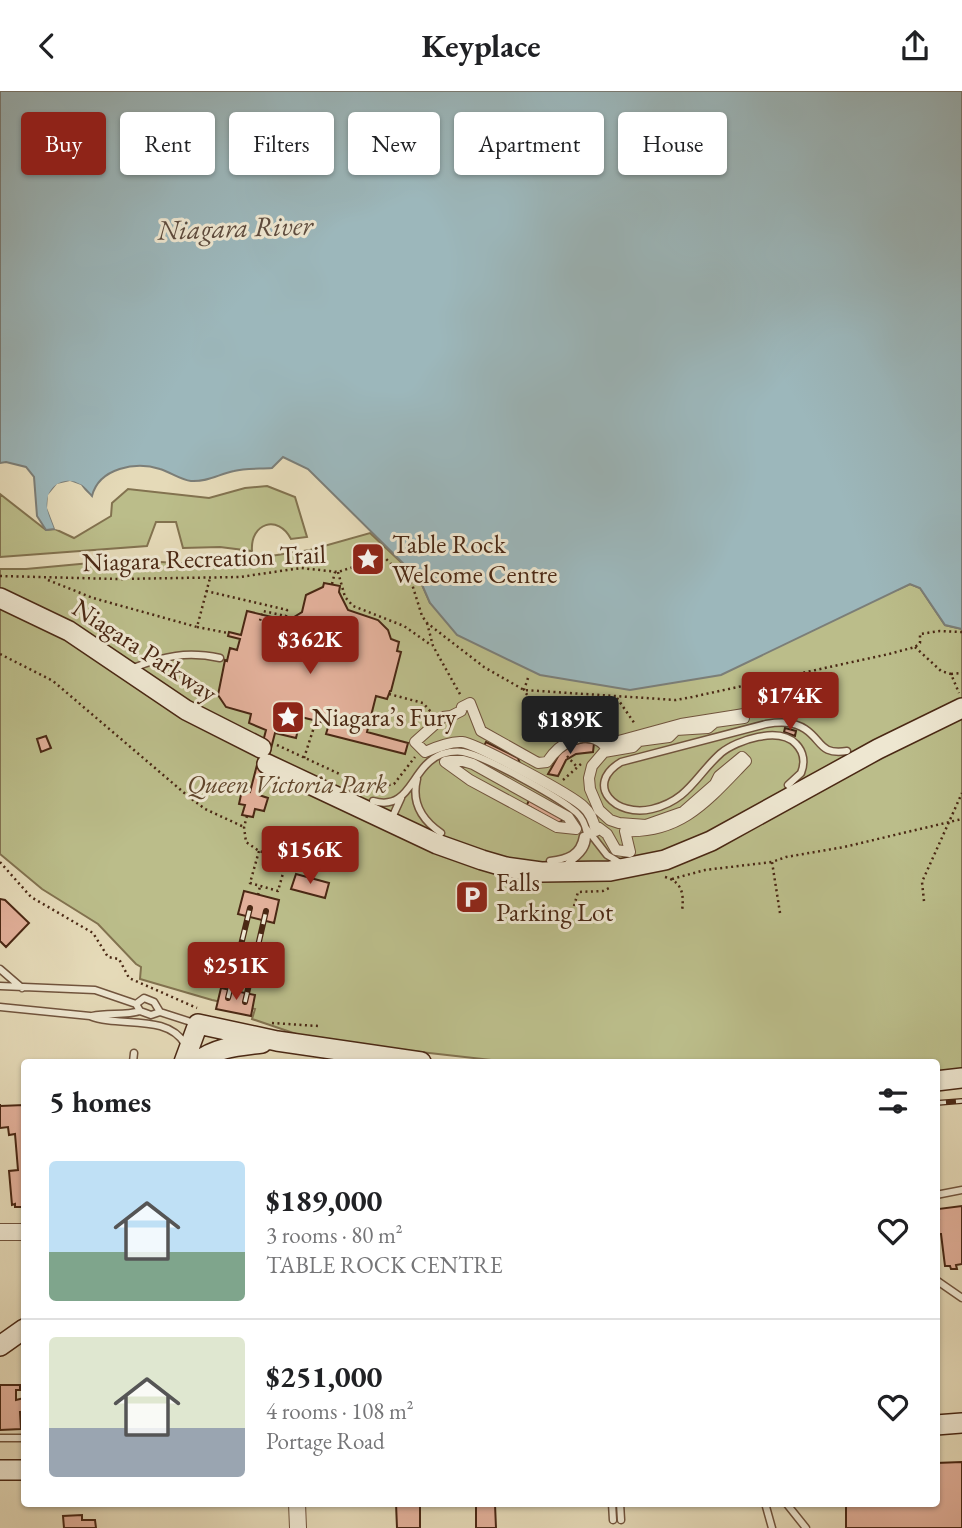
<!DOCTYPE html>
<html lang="en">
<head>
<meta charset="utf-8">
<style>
	body { margin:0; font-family:"EB Garamond",serif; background:#f6f6f6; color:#202124; height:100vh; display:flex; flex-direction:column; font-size:26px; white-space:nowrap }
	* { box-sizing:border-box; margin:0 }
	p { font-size:23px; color:#757577 }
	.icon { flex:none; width:38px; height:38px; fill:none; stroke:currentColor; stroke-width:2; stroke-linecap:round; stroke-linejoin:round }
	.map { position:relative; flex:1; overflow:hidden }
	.side { position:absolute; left:21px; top:968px; width:919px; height:448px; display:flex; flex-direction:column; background:#fff; border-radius:7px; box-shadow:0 2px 5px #0004 }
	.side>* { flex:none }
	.banner { position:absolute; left:21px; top:21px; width:920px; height:63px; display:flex; gap:14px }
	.price { position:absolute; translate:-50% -60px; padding:0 16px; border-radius:7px; background:#8f2418; color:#fff; font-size:23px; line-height:46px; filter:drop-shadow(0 2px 4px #0008) }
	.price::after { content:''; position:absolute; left:50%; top:42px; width:21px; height:16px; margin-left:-10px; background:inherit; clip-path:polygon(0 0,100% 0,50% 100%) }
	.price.current { background:#222; color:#fff }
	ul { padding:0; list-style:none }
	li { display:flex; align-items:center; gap:21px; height:175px; padding:0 28px }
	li+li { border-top:2px solid #e0e0e0 }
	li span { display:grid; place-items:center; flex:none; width:196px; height:140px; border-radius:7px; color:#555 }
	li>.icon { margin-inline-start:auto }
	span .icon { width:84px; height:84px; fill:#fffc; stroke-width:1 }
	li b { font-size:30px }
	h2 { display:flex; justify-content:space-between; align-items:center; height:84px; padding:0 28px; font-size:30px }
	.chip { padding:0 24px; border-radius:7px; background:#fff; box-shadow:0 2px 5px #0004; font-size:24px; line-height:63px }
	.chip.current { background:#8f2418; color:#fff }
	header { display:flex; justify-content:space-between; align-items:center; height:91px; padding:0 28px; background:#fff; font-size:32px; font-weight:700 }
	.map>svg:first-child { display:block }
</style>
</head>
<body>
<header><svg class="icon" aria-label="back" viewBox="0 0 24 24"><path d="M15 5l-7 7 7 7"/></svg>Keyplace<svg class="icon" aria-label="share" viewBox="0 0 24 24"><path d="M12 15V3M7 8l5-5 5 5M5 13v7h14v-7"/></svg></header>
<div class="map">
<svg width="962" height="1437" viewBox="0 0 962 1437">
	<rect width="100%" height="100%" fill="#e5dab8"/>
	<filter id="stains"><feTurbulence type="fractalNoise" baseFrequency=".00286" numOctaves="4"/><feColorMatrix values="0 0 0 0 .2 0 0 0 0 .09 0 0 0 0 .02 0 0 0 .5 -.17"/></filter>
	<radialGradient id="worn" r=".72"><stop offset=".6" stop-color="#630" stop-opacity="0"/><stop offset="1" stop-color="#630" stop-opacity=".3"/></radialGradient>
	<!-- green -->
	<path fill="#bbbd8a" stroke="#82724f" stroke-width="2" d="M267,395L295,406L307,446L291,448C278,423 250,432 252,460L220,456L183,457L176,431H156L147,455L0,466V403L46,439L55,438L74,447L111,425L112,412L128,398L209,407L245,397Z
		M370,442L420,489L430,512L897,499L910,493L920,497L945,534L962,538V984L936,987V971H509L314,949L252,928L255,918L212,909L140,888L141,876L136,873L98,833L42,798L0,763V478H26L123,469L197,473L238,470L310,459Z"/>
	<!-- water -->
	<path fill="#9cb7bb" stroke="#7b7e78" stroke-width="2" d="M0,0H962V538L945,534L920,497L910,493L721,584L630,599L540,584L457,544L430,512L420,489L308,378L283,366L272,377C260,378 246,377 234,380C219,383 208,391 191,390C181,389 170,381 160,378C136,370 99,377 92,405C88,401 84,396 80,394C63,384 45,398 48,417C49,424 53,431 55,438L46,439L37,425L34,386L26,376L6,371L0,372Z"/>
	<!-- pier -->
	<path fill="#e5dab8" d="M70,390L81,394L92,409L79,397L69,394L59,396L52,405L51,416L59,439L55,438L47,417L48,404L57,393Z"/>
	<!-- building -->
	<path fill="#e2b09a" stroke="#4a2814" stroke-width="2" d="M324,492L340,495L339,501L348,519L378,529L388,539L391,548L399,551L397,560L401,561L391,600H390L387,608L376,605L367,641L408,652L405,663L326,643L329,633L301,626L296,647L275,642L259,704L268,707L264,720L255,718L253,726L242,724L245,714L239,713L242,699L250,701L266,639L249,632L251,623L226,616L218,604L225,569L227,570L230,557L237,559L240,548L228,545L229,541L241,544L247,520L293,531L294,526L302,521L306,504L323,496Z
		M785,637L796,640L795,645L784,641Z
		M46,645L51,657L41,661L37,648Z
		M486,651L518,667L520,673L484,655Z
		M584,651L594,652L593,661L576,663L566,669L558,685L548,683L560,662L572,654Z
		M529,709L563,727V729L558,732L527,714Z
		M296,783L329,792L325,807L291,798Z
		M244,800L279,809L274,832L238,823Z
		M0,808L5,809L29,832L6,856L0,850Z
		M221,897L255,904L251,925L216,918Z
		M0,1013V1015L24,1014V1116H15V1113L12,1114L9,1080L18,1079L15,1043L9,1044L8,1036L0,1037Z
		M962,1115V1173L956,1174L957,1178H951L950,1175H945L941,1143H936V1128H939L938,1118Z
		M0,1294H20V1299H16V1309L24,1307V1321H20L21,1338L0,1339Z
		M962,1371V1437H846V1412H936V1372Z
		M396,1412H420V1437H397Z
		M495,1413L496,1437H476V1414Z
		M82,1424V1429H95L96,1437H64L63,1425Z"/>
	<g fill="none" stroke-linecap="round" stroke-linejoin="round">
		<!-- service casing -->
		<g stroke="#71543d" stroke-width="9">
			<path id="service" d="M133,577C164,565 187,560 220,567
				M417,688C411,712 422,729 441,742
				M788,694L801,682C805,672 804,661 796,653C779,635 737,649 721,662C696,684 689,709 652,718C616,727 583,694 621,671L766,633C779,631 793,630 805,638C823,650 819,664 847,660
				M373,710C412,721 410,675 442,663C449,661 456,660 463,661C485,665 554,704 572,718C578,722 583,729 585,735C592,755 579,765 566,774
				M391,729L401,707
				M586,737L607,764L622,773
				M550,770C567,768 580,764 583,745
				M0,878L22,897
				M0,895L95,899L136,913L140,920L151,924L160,921
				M136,913L144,907L154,911L160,921L194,932
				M0,916L90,925C119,937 167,922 185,953
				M92,925C108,921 124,925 140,920
				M133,971L134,962
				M936,1104L962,1099
				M936,1189L962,1207
				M0,1347H24
				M612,1412L613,1429
				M620,1412L621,1429
				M765,1412L772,1437
				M786,1412L806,1437"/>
		</g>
		<!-- pedestrian casing -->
		<g stroke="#71543d" stroke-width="12">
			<path id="pedestrian" d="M470,612L481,640L538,672L547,671C559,653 585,635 604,654L681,633L744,623V627L715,631L708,637L676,639L669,646L639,650L633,656L604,661L592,675L589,687L590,698L599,719L610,729L619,732L646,734L683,721L715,693L719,685L742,666L746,670C709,708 682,743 625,740L630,761L616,759L607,743L599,737L596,740C594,731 591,722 584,716C572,704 477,653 462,651C450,650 436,656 425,661L415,651L443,626L451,625L461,620L462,616Z
				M451,670H463L473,673L568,726L576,738L557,736L470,689L445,671Z"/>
		</g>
		<!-- tertiary casing -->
		<g stroke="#71543d" stroke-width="18">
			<path id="tertiary" d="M0,1141H24
				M297,1412L298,1437"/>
		</g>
		<!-- secondary casing -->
		<g stroke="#4a2814" stroke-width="22">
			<path id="secondary" d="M0,507L69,540L186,619L261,657
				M267,673L437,753L482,769L506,776L541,781L610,780L665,769L711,750L878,658L962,617
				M184,971L198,933L277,950L421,971
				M197,971C216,956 239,955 262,952
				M936,990L962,987
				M0,1255L24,1238
				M936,1334L962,1332
				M0,1379H24"/>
		</g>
		<!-- path -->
		<path stroke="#4a2814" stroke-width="2.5" stroke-dasharray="2 3.5" stroke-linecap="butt" d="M338,481L345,506L353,515L404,535L431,554
			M0,485L117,488L240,486L301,477L338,481L384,466L412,493L422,525L427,532L484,576L524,599L676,609L692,606L889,563L915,556L920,552V543L940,540L962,541
			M48,489L93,507L197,536L210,487
			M332,493L335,481
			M206,500L287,519L286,525L263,520L259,533
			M427,532L433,555L461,605
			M197,536L228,542
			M915,556L941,580L951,583L959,602
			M0,563L53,590L189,706L205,718L244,736
			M951,583L962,582
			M528,587L524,599L555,648
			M389,603L423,612L432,622
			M617,607L635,633
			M277,654L359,692L375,697L394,693L415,666
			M567,665L577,676
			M304,667L316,630
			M563,689L581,673
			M247,725L244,736L246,751L259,760L287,768L278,800L250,792L259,760
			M287,768L323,778L338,777
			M0,771L31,806L93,842L108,866L119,868L129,887L197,917
			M339,777L346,776
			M665,786C683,791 684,804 682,820
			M672,788L705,779L772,771
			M258,804L260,795
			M924,810L922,791L962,702
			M574,815L578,801L603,800L611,796
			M780,822L772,771L786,766L844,756L962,728
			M272,932L318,935"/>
		<!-- service -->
		<use href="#service" stroke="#eee7d1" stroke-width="6"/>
		<!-- pedestrian -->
		<use href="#pedestrian" stroke="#eee7d1" stroke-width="10"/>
		<!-- tertiary -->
		<use href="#tertiary" stroke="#eee7d1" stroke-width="16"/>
		<!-- secondary -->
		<use href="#secondary" stroke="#eee7d1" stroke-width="19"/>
		<!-- rail casing -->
		<g stroke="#4a2814" stroke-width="6">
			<path id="rail" d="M228,907L250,817
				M245,911L266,820
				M936,1012L962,1010"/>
		</g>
		<!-- rail -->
		<use href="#rail" stroke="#eee7d1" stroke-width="3.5" stroke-dasharray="10" stroke-linecap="butt"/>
	</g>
	<!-- icons -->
	<defs>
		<g id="sight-square" transform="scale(1.75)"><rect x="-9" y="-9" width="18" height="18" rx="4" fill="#8f2418" stroke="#eee7d1"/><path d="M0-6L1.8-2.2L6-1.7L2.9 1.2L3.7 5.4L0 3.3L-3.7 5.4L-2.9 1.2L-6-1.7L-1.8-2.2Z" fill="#fff"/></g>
		<g id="parking-square" transform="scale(1.75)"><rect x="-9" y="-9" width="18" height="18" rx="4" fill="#8f2418" stroke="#eee7d1"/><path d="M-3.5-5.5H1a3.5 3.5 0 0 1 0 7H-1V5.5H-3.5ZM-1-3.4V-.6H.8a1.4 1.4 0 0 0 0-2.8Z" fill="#fff"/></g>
	</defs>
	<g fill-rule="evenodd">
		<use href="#sight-square" x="368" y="468"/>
		<use href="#sight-square" x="288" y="626"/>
		<use href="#parking-square" x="472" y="806"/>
	</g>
	<g text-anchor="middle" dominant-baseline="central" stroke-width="6" stroke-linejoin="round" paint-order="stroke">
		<!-- poi labels -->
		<g font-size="26" fill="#4a2814" stroke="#eee7d1" text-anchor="start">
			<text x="392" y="453">Table Rock<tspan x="392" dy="30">Welcome Centre</tspan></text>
			<text x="312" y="626">Niagara’s Fury</text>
			<text x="496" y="791">Falls<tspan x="496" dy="30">Parking Lot</tspan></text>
		</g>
		<!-- street labels -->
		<g font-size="26" fill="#4a2814" stroke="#eee7d1">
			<text transform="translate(204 467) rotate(-2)">Niagara Recreation Trail</text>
			<text transform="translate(145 559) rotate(33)">Niagara Parkway</text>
		</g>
		<!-- park labels -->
		<g font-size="26" font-style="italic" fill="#61462c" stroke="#eee7d1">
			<text x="287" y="693">Queen Victoria Park</text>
		</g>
		<!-- water labels -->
		<g font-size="28" font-style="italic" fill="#5e4c3e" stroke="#eee7d1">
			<text transform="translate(235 136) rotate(-2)">Niagara River</text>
		</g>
	</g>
	<rect width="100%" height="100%" filter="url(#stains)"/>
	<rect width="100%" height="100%" fill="url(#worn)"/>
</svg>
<b class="price" style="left:310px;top:585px">$362K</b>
<b class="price" style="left:790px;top:641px">$174K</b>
<b class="price current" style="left:570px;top:665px">$189K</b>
<b class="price" style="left:310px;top:795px">$156K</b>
<b class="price" style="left:236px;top:911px">$251K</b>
<div class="banner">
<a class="chip current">Buy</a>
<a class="chip">Rent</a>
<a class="chip">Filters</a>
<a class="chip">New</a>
<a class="chip">Apartment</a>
<a class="chip">House</a>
</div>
<section class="side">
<h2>5 homes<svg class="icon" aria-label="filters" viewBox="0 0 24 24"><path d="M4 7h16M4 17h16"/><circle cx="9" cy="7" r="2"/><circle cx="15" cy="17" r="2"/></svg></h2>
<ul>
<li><span style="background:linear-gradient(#bfe0f5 65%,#7fa58c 0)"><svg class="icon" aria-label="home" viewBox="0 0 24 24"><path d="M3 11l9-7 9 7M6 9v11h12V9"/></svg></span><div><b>$189,000</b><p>3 rooms · 80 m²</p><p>TABLE ROCK CENTRE</p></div><svg class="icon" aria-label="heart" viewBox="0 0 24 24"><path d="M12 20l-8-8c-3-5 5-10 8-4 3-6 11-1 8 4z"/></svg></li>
<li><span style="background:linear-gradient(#dfe7d0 65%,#9aa5b1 0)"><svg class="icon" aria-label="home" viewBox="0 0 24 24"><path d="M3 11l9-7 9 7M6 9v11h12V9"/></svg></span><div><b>$251,000</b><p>4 rooms · 108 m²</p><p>Portage Road</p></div><svg class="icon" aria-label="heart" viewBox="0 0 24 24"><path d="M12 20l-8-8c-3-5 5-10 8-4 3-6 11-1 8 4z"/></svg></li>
</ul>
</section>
</div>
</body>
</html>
